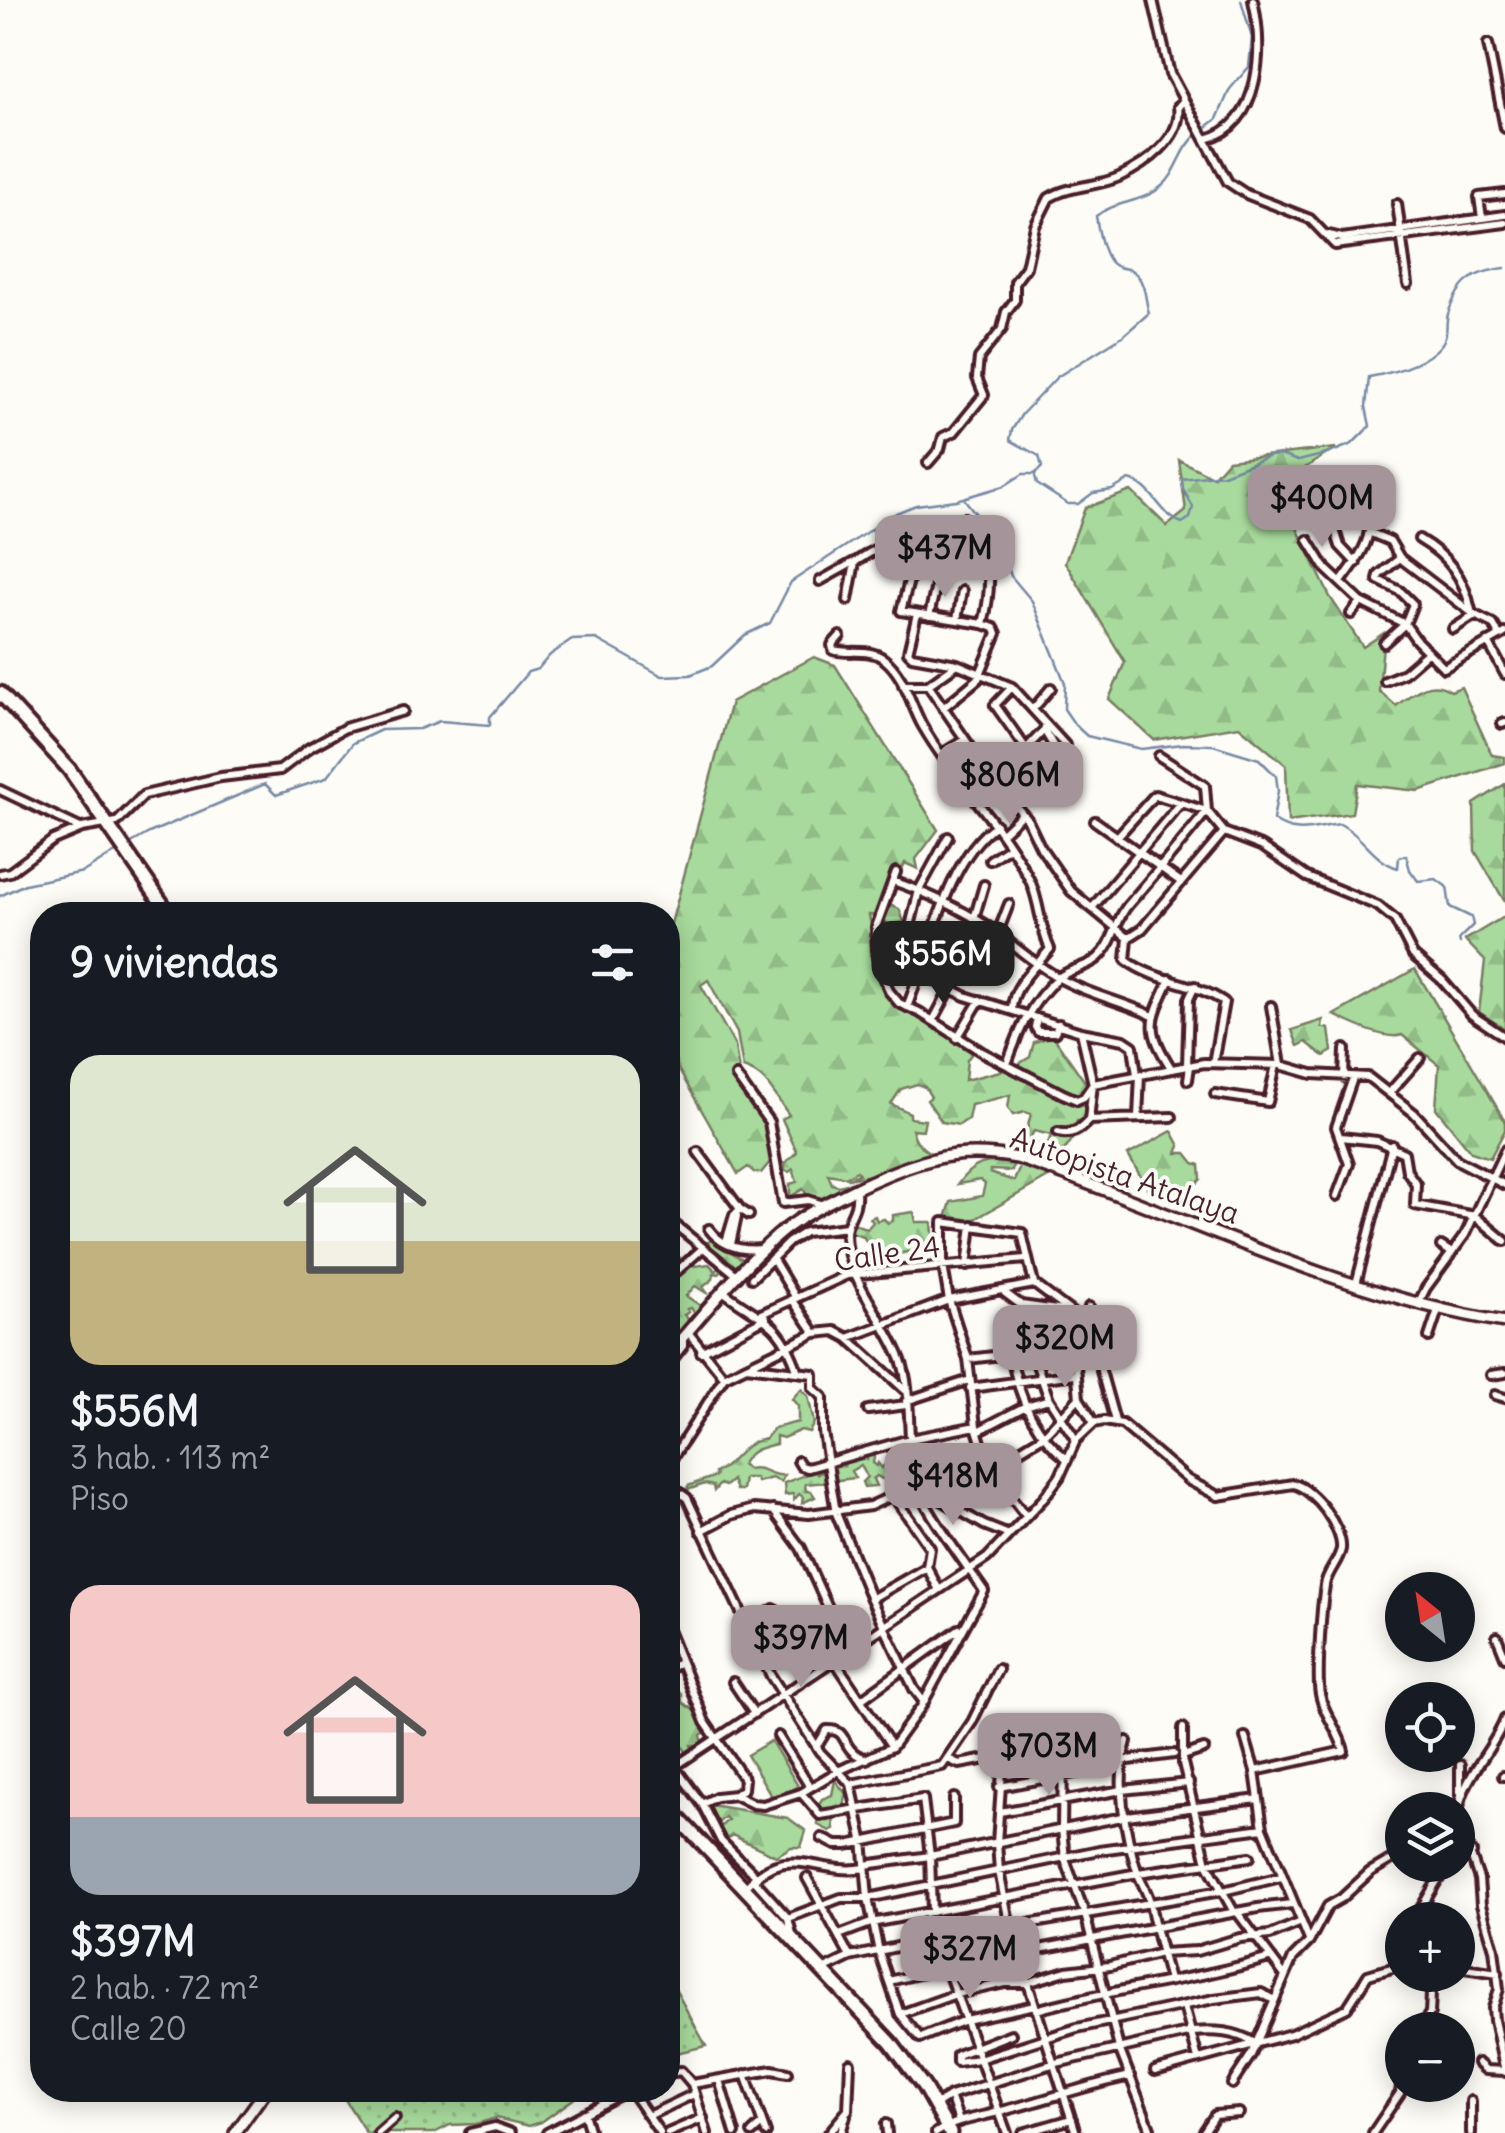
<!DOCTYPE html>
<html lang="es">
<head>
<meta charset="utf-8">
<style>
	body { margin:0; font-family:Delius,sans-serif; background:#242831; color:#f1f3f6; height:100vh; display:flex; flex-direction:column; font-size:38px; white-space:nowrap }
	* { box-sizing:border-box; margin:0 }
	p { font-size:32px; color:#9ea1a6 }
	.icon { flex:none; width:55px; height:55px; fill:none; stroke:currentColor; stroke-width:2; stroke-linecap:round; stroke-linejoin:round }
	.map { position:relative; flex:1; overflow:hidden }
	.details { position:absolute; left:30px; top:902px; width:650px; height:1200px; display:flex; flex-direction:column; background:#171b24; border-radius:40px; box-shadow:0 5px 25px #0003 }
	.details>* { flex:none }
	.needle { width:65px; rotate:330deg }
	.fabs { position:absolute; left:1385px; top:1572px; display:grid; gap:20px }
	.fabs a { display:grid; place-items:center; width:90px; height:90px; border-radius:50%; background:#171b24; box-shadow:0 5px 25px #0003; font-size:50px }
	.price { position:absolute; translate:-50% -85px; padding:0 22px; border-radius:20px; background:#a6949b; color:#111; font-size:32px; line-height:65px; filter:drop-shadow(0 2px 5px #0008) }
	.price::after { content:''; position:absolute; left:50%; top:60px; width:30px; height:22px; margin-left:-15px; background:inherit; clip-path:polygon(0 0,100% 0,50% 100%) }
	.price.active { background:#222; color:#fff }
	ul { padding:0; list-style:none }
	li { display:grid; align-content:center; gap:20px; height:530px; padding:0 40px }
	li span { display:grid; place-items:center; height:310px; border-radius:30px; color:#555 }
	li>.icon { margin-inline-start:auto }
	span .icon { width:180px; height:180px; fill:#fffc; stroke-width:1 }
	li b { font-size:42px }
	h2 { display:flex; justify-content:space-between; align-items:center; height:120px; padding:0 40px; font-size:42px }
	.map>svg:first-child { display:block }
</style>
</head>
<body>
<div class="map">
<svg width="1505" height="2133" viewBox="0 0 1505 2133">
	<defs>
		<pattern id="grass-dots" width="8" height="8" patternUnits="userSpaceOnUse" patternTransform="scale(2.5)"><rect width="8" height="8" fill="#a7da9c"/><path d="M2 2h.1M6 6h.1" fill="none" stroke="#91bb87" stroke-width="1.8" stroke-linecap="round"/></pattern>
		<pattern id="forest-firs" width="22" height="20" patternUnits="userSpaceOnUse" patternTransform="scale(2.5)"><rect width="22" height="20" fill="#a7da9c"/><path d="M5 1l3.5 6h-7zM16 11l3.5 6h-7z" fill="#91bb87"/></pattern>
	</defs>
	<rect width="100%" height="100%" fill="#fdfcf7"/>
	<filter id="ink" filterUnits="userSpaceOnUse"><feTurbulence type="fractalNoise" baseFrequency=".01" numOctaves="2"/><feDisplacementMap in="SourceGraphic" scale="20" xChannelSelector="R" yChannelSelector="G"/><feConvolveMatrix kernelMatrix="1 2 1 2 8 2 1 2 1" color-interpolation-filters="sRGB"/></filter>
	<g filter="url(#ink)">
		<!-- grass -->
		<path fill="url(#grass-dots)" stroke="#787c64" stroke-width="2.5" d="M668,1976L706,2046L668,2055Z
			M339,2090H586L541,2122L529,2126L496,2118L476,2124L450,2125L434,2133H366Z"/>
		<!-- forest -->
		<path fill="url(#forest-firs)" stroke="#787c64" stroke-width="2.5" d="M1336,448L1291,477L1286,505L1330,597L1363,647L1384,633L1379,691L1396,706C1413,693 1429,677 1451,691L1461,687L1492,755L1505,757V763L1418,791L1357,784L1352,813L1288,822L1286,765L1239,726L1154,740L1109,699L1125,662L1065,562L1085,508L1131,491L1167,526L1186,511L1179,460L1213,477L1228,460Z
			M814,657L835,665L938,830L916,859L918,869L905,863L897,879L887,889L890,905L899,909L904,922L888,924L880,916L869,915C871,931 879,940 885,955L881,963L888,992L974,1050L967,1060L965,1080L1012,1068L1030,1057L1034,1042L1053,1036L1092,1092L1087,1119L1083,1117V1121H1077C1071,1158 1056,1156 1023,1154L1029,1145L1048,1144L1051,1135L1034,1131L1027,1143L1024,1141L1031,1114L1025,1112L1013,1115L1008,1108L1010,1095L971,1105L968,1119L959,1125L942,1122L927,1100L931,1097L925,1087L917,1084L901,1089L891,1104L910,1113V1118L925,1120L923,1130L912,1129C915,1143 923,1149 935,1156L891,1172L847,1179L859,1174L857,1171L845,1177L828,1174L832,1184L838,1186L869,1179L830,1200L808,1196L803,1189L790,1197V1184L797,1182L793,1169L789,1172L785,1171V1163L797,1152L782,1119L789,1115C775,1097 768,1075 743,1068L737,1033L708,980L701,985L735,1046L739,1072L774,1118L779,1140L774,1165L770,1162L761,1173H755L748,1167L738,1174L668,1051V935L731,702Z
			M1505,784V902L1475,851L1474,804Z
			M1505,916V1029L1479,1012L1485,961L1465,940Z
			M1415,969L1505,1121V1130L1490,1158L1471,1152L1436,1108L1439,1065L1402,1035C1387,1041 1350,1023 1334,1015Z
			M1323,1020L1322,1027L1329,1029L1332,1051L1324,1056L1306,1042L1298,1046L1292,1030Z
			M1172,1131L1180,1146L1177,1153H1186L1194,1163L1200,1165L1201,1179L1186,1196L1151,1194L1128,1155Z
			M1014,1159L1055,1173L970,1222L945,1221L951,1202L982,1196L985,1184L980,1180L958,1184C972,1163 989,1158 1013,1164L1012,1171L990,1170V1173L1014,1181L1020,1167Z
			M914,1212L916,1222H932L934,1246L876,1259L863,1236L851,1232L849,1227L851,1222L867,1229L873,1222L870,1218L875,1216L877,1221L884,1219L888,1223L893,1221V1215Z
			M712,1240L744,1260L750,1257L737,1271L704,1244Z
			M680,1258L682,1262L691,1260L695,1266L709,1264L716,1271L719,1267L726,1268L719,1274L714,1273L713,1279L703,1287L708,1294L695,1286L686,1296L704,1308L697,1316L691,1308L687,1309L689,1312L684,1315L690,1321L670,1341L668,1273L671,1270L668,1263H674Z
			M801,1389L808,1396L814,1423L809,1432L801,1430L783,1438L776,1436V1444C761,1448 750,1449 742,1464L747,1469C765,1465 769,1477 784,1475L781,1482L772,1478L757,1482L755,1478H744L742,1490H736L732,1480L725,1486L720,1484L714,1491L713,1486L705,1484L687,1490L688,1486L716,1476L715,1473C737,1463 739,1443 765,1439L774,1428L798,1422V1406L792,1399Z
			M875,1452L873,1463L877,1466L878,1463L882,1468L885,1464L887,1468L893,1469L892,1478L882,1479L877,1476L873,1479L876,1486L864,1487L862,1482L867,1477L861,1465L851,1471L855,1478L830,1481L829,1466L834,1463L844,1466L846,1459L854,1460L864,1456L867,1459V1454Z
			M815,1471L817,1474L825,1471V1482L805,1484L806,1491H811L815,1497L802,1503L803,1497L799,1494L794,1500L793,1494L785,1495L784,1483Z
			M675,1688L682,1694V1702L700,1715L708,1730L701,1735L703,1744L691,1745L694,1751L687,1753L668,1726V1692Z
			M835,1780L846,1794L843,1816L833,1817L834,1829L830,1831L818,1825L815,1810L822,1799L832,1795Z
			M711,1805L788,1818L806,1831L801,1847H791L776,1856L732,1835L723,1842L719,1828L728,1820L725,1817L714,1826Z"/>
		<!-- pitch -->
		<path fill="#a7da9c" stroke="#787c64" stroke-width="2.5" d="M771,1741L798,1786L774,1800L747,1755Z"/>
		<g fill="none" stroke-linecap="round" stroke-linejoin="round">
			<!-- stream -->
			<path stroke="#7789a4" stroke-width="2.5" d="M1204,129L1217,119L1230,89L1249,67L1252,38L1241,0
				M1035,476L1037,484L1068,504H1078L1093,493L1112,490L1129,480C1154,486 1158,514 1182,523L1190,518L1193,507L1183,489L1182,479L1223,474L1270,456L1280,455L1298,461L1327,454L1352,444L1370,426L1366,407L1369,377C1392,373 1425,364 1441,345C1449,335 1445,325 1448,314C1459,281 1473,272 1505,268
				M965,500L1001,546L1011,576L1032,601L1065,683L1064,709L1075,725L1087,736L1141,749L1183,744L1213,745L1259,759L1276,776L1278,791L1273,820C1296,837 1315,827 1340,824C1364,836 1372,860 1398,868L1399,857L1406,855L1410,870L1418,881L1436,879L1447,887L1450,907L1471,917L1473,925L1459,939L1460,943
				M126,846L149,833L265,784L276,795L326,778L353,743L381,730L419,729L440,721L490,725V717L528,672L538,669L550,655L572,640L596,639L662,676L690,675L712,666L745,635L770,623L791,582L896,513L916,505L956,500L1004,486L1023,474H1035L1042,467L1039,456L1010,440L1012,430L1022,414L1057,377L1124,335L1149,313C1145,300 1146,286 1137,275C1130,267 1125,270 1116,266C1103,261 1098,229 1096,216C1115,201 1143,203 1162,186C1178,173 1180,148 1198,134
				M0,896L25,884L83,872L119,850"/>
			<!-- minor casing -->
			<g stroke="#4a1f2b" stroke-width="14">
				<path id="minor" d="M1153,0L1170,74L1228,182L1246,194L1310,219L1335,245L1505,223
					M1488,44L1505,128
					M1206,139C1263,124 1263,46 1253,0
					M1397,204L1408,284
					M1482,218L1479,197L1505,194
					M1329,235L1342,238L1505,215
					M928,463L940,449L943,437L954,432L984,395L977,378L979,358L1002,329L1006,312L1015,300V282L1026,267L1035,226L1049,198C1070,185 1097,187 1119,177C1145,165 1183,138 1178,107L1184,100
					M1297,503L1323,502L1327,505L1340,546L1356,563
					M916,531L915,558L901,611L983,624L994,628L997,633L978,679L943,708
					M1371,533L1390,541L1400,558L1475,615L1493,624L1500,636
					M980,535C993,562 990,596 983,624
					M1419,539C1448,556 1464,577 1471,610
					M1308,540L1326,569L1361,602L1405,624L1417,641L1444,668L1505,633
					M820,581L854,562
					M1341,582C1374,538 1375,531 1360,478
					M848,600L855,562C888,540 926,525 964,518
					M917,614L908,652L912,656L957,664L1012,687L1065,745
					M1351,614L1361,602
					M929,616L951,521
					M957,620L962,591
					M1453,629L1475,615
					M840,636L832,645L833,650C850,655 868,647 884,659C904,674 911,705 922,725C954,781 1004,825 1031,883C1040,904 1040,928 1050,949C1036,966 1013,985 1012,1008
					M1488,642L1505,674
					M1384,643L1405,624L1413,604L1400,591L1378,580L1379,575L1400,558
					M1385,681L1404,673L1427,653
					M903,685H928L991,777L1027,819L1041,848L1071,891L1128,938
					M928,685L956,665
					M1012,687L995,705L1057,792
					M1034,708L1051,688
					M1502,724L1505,723
					M1025,750L1044,730
					M942,754L965,740
					M1159,756L1205,786L1207,811L1224,832L1263,847L1307,877L1378,906L1395,920L1413,955L1442,980L1472,1015L1505,1037
					M0,790L80,828
					M1010,799L1057,752L1044,730L1046,724
					M1095,821L1181,882
					M1002,833L1022,814
					M990,860L1009,847
					M896,872L876,927L877,957L889,991L899,1003L919,1012L982,1052L1063,1094L1077,1100L1084,1097L1093,1084L1204,1063L1281,1065L1312,1074L1368,1077L1414,1113L1457,1160L1505,1185
					M0,874L10,872L53,840L82,828L117,822L144,795L221,777L280,770L309,748L345,728L403,711
					M893,881C924,892 956,906 984,924C1010,941 1032,963 1059,978C1089,995 1122,1001 1153,1016
					M1092,908L1181,803
					M974,919L984,885
					M997,935L1009,904
					M900,967L919,890L948,837
					M882,973L900,967L921,973L965,996L1081,1032L1124,1040L1133,1046L1137,1075
					M1170,979C1151,1021 1145,1027 1171,1068
					M1271,1006L1281,1065
					M907,1007C929,953 947,858 996,825
					M1037,1018L1035,1027L1038,1032H1055L1059,1024
					M933,1021L963,964L977,921
					M957,1038L980,1000
					M1213,1063L1224,1002C1194,981 1154,982 1126,960L1128,938L1142,929L1224,832
					M1007,1064C1018,1033 1031,1001 1057,979C1068,969 1086,968 1098,958C1114,944 1115,920 1128,905C1155,874 1181,843 1207,811L1155,795L1117,837
					M1187,1066L1189,999L1195,986
					M736,1076L769,1122L783,1203L808,1200L824,1205
					M1344,1077L1345,1049
					M1188,1080L1190,1066
					M1389,1093L1420,1058
					M1215,1094L1268,1102L1276,1065
					M1138,1117L1140,1075
					M1089,1120L1172,1117
					M1058,1132C1071,1136 1080,1130 1089,1120L1093,1084L1081,1032
					M1341,1137L1377,1141L1404,1153L1407,1171L1416,1184L1415,1205L1475,1216L1505,1241
					M698,1152L740,1209L749,1215
					M1337,1196L1349,1164L1336,1127L1353,1078
					M668,1219L738,1276
					M709,1229C722,1247 743,1251 763,1249
					M726,1242L734,1215L740,1209
					M731,1244L737,1216
					M1441,1246L1452,1253
					M772,1258L796,1298
					M967,1266L972,1225
					M677,1271L703,1248
					M752,1278L789,1242L805,1232L847,1227
					M1356,1284L1392,1145
					M724,1292C764,1322 780,1319 798,1372
					M1005,1293L1021,1305L1071,1312
					M792,1299L815,1333
					M1418,1304L1426,1288L1465,1235L1505,1150
					M1089,1307L1100,1331L1101,1371L1115,1421
					M761,1314L847,1275L1026,1259
					M688,1332L724,1377
					M1033,1335L1035,1351
					M1429,1337L1438,1310
					M848,1338L905,1390
					M1032,1351L1049,1399L1076,1440
					M701,1352L766,1318
					M1011,1355C1018,1394 1034,1434 1067,1459
					M968,1359L1035,1351L1099,1353
					M668,1365L683,1346V1338
					M746,1366L813,1374V1388L823,1397V1432L836,1513L871,1599L914,1689L924,1702
					M1491,1375L1505,1373
					M970,1388L1075,1374
					M1495,1395L1505,1398
					M906,1401L970,1380
					M868,1410L906,1405
					M978,1431L1026,1406L1049,1399
					M798,1461L801,1466L808,1468L910,1439L976,1426
					M668,1465L724,1377L736,1371L815,1333L835,1331L848,1338L949,1300L1034,1284
					M668,1484L687,1498L771,1676L820,1752L851,1784L863,1839L868,1898L879,1952L900,2014L920,2038L965,2020L1035,2005
					M921,1488L984,1525L1009,1535
					M892,1494L930,1548L927,1567L939,1590
					M773,1510L801,1548L835,1623
					M1026,1516L989,1469L976,1426L968,1359L949,1300L943,1266V1222L1022,1233L1034,1284L1071,1312L1079,1398L1094,1423
					M701,1531L731,1515L754,1509L809,1514L870,1506L916,1485L989,1469L1043,1436L1079,1398
					M871,1599L927,1567
					M750,1625L774,1609
					M668,1630L705,1722L744,1779L743,1789L735,1795
					M815,1631L892,1747
					M1497,1637L1505,1657
					M668,1671L679,1662
					M733,1682L753,1712
					M862,1699L959,1629
					M1183,1728V1763L1207,1863L1234,1912
					M778,1736L810,1787
					M1245,1737L1255,1771L1263,1828L1309,1940
					M1127,1741C1115,1782 1125,1834 1138,1874C1142,1884 1148,1893 1150,1903C1155,1930 1162,1955 1169,1980
					M817,1746L827,1730C846,1729 842,1742 853,1752C857,1756 862,1757 867,1759
					M1183,1756L1204,1749
					M668,1758L702,1804L721,1841L757,1877
					M948,1759L959,1764L1003,1756L997,1843L999,1871L1010,1927L1076,2133
					M1004,1759C1022,1753 1049,1746 1063,1761L1062,1829L1065,1859L1085,1914L1119,2048L1150,2128L1147,2133
					M1121,1761L1174,1754
					M674,1767L987,1558L1043,1499L1060,1476L1076,1440L1094,1423L1104,1421L1122,1424L1188,1480L1218,1496L1293,1484C1314,1488 1343,1529 1341,1549C1339,1561 1327,1572 1325,1585C1321,1609 1318,1661 1319,1686C1320,1711 1339,1729 1344,1751L1255,1771
					M1503,1776H1505
					M851,1784L942,1766L972,1722L998,1669
					M999,1787L1091,1770
					M801,1793L820,1815L923,1799L930,1856L932,1912
					M1460,1796V1765
					M702,1804L716,1797L735,1795L753,1804L763,1805L801,1793L838,1771L892,1747L921,1707L984,1591C969,1569 920,1503 915,1481C906,1445 913,1391 901,1360C886,1320 846,1279 846,1234C846,1217 858,1213 856,1191
					M1000,1812L1122,1790L1189,1783
					M1458,1815C1460,1780 1493,1751 1505,1719
					M1458,1817L1479,1879L1481,1905L1494,1949L1499,1989L1493,2008L1494,2020L1505,2072
					M822,1838L836,1845H847L954,1823V1798
					M1458,1860L1472,1853
					M865,1865L930,1856L1127,1816L1258,1799
					M807,1878L850,1957
					M753,1879L788,1918L792,1934
					M745,1888C787,1839 817,1877 865,1868
					M1237,1912L1285,1976
					M788,1918L841,1898H868L1099,1850L1263,1828
					M1414,1920L1437,1881L1452,1865
					M1010,1927L1227,1890L1281,1877
					M839,1935L871,1923L1138,1873L1250,1857
					M941,1939L946,1967L1007,2133
					M1018,1953L1258,1908L1292,1904
					M1458,1967L1498,1973
					M823,1970L850,1957L1009,1923
					M889,1981L990,1957
					M1184,2006L1198,2059
					M1036,2010C1113,1988 1193,1981 1269,1958
					M900,2014L956,1994L1005,1983H1027L1066,1971L1110,1966L1161,1953L1196,1951L1240,1938L1270,1935L1299,1923
					M1419,2030L1430,2013L1432,1975
					M957,2062L979,2059L1077,2028L1214,1999L1261,1993L1274,2000
					M957,2062V2055L1011,2034
					M1478,2063L1486,2070L1505,2071
					M1155,2071L1291,2034L1347,2008L1368,1975L1402,1965
					M668,2073L681,2071L692,2084L707,2133
					M745,2074L766,2133
					M719,2080L735,2133
					M692,2084L772,2070L788,2073
					M1232,2084L1251,2055L1293,1958L1309,1942L1328,1906L1342,1898L1370,1872L1402,1853
					M630,2090L660,2133
					M950,2096L959,2121
					M1471,2101V2133
					M935,2106L950,2096L1052,2064L1192,2032C1215,2030 1235,2031 1255,2043
					M584,2113L590,2133
					M650,2115L694,2094
					M886,2124L887,2133
					M378,2133L395,2118
					M470,2133L495,2127L511,2133
					M547,2133L629,2090
					M668,2133L703,2118
					M752,2133L762,2124
					M829,2133L848,2110L850,2063
					M841,2133L846,2116
					M936,2133C956,2119 979,2118 1002,2111C1046,2100 1087,2085 1131,2076
					M1023,2133L1072,2119
					M1203,2133L1215,2115L1239,2113
					M1373,2133L1400,2093L1402,2077"/>
			</g>
			<!-- major casing -->
			<g stroke="#4a1f2b" stroke-width="16">
				<path id="major" d="M668,1354C703,1315 737,1271 777,1236C809,1208 891,1169 934,1159C961,1152 989,1153 1017,1158C1178,1212 1337,1295 1505,1322
					M235,2133L266,2090"/>
			</g>
			<!-- highway casing -->
			<g stroke="#4a1f2b" stroke-width="19">
				<path id="highway" d="M0,693L69,769L170,915
					M668,1797L678,1818
					M668,1812L678,1818L891,2043L924,2087L950,2133"/>
			</g>
			<!-- minor -->
			<use href="#minor" stroke="#fdfcf7" stroke-width="6"/>
			<!-- major -->
			<use href="#major" stroke="#fdfcf7" stroke-width="9"/>
			<!-- highway -->
			<use href="#highway" stroke="#fdfcf7" stroke-width="11"/>
		</g>
	</g>
	<g text-anchor="middle" dominant-baseline="central" stroke-width="8" stroke-linejoin="round" paint-order="stroke">
		<!-- street labels -->
		<g font-size="30" fill="#4a1f2b" stroke="#fdfcf7">
			<text transform="translate(1125 1175) rotate(19)">Autopista Atalaya</text>
			<text transform="translate(887 1253) rotate(-8)">Calle 24</text>
		</g>
	</g>
</svg>
<div class="fabs">
<a><svg class="needle" viewBox="-14 -14 28 28"><path d="M0-13l5 13h-10z" fill="#e53935"/><path d="M0 13l5-13h-10z" fill="#9ea1a6"/></svg></a>
<a><svg class="icon" aria-label="locate" viewBox="0 0 24 24"><circle cx="12" cy="12" r="6"/><path d="M12 2v4M12 18v4M2 12h4M18 12h4"/></svg></a>
<a><svg class="icon" aria-label="layers" viewBox="0 0 24 24"><path d="M12 4l9 5-9 5-9-5zM3 14l9 5 9-5"/></svg></a>
<a>+</a>
<a>−</a>
</div>
<b class="price" style="left:1322px;top:550px">$400M</b>
<b class="price" style="left:945px;top:600px">$437M</b>
<b class="price" style="left:1010px;top:827px">$806M</b>
<b class="price active" style="left:943px;top:1006px">$556M</b>
<b class="price" style="left:1065px;top:1390px">$320M</b>
<b class="price" style="left:953px;top:1528px">$418M</b>
<b class="price" style="left:801px;top:1690px">$397M</b>
<b class="price" style="left:1049px;top:1798px">$703M</b>
<b class="price" style="left:970px;top:2001px">$327M</b>
<section class="details">
<h2>9 viviendas<svg class="icon" aria-label="filters" viewBox="0 0 24 24"><path d="M4 7h16M4 17h16"/><circle cx="9" cy="7" r="2"/><circle cx="15" cy="17" r="2"/></svg></h2>
<ul>
<li><span style="background:linear-gradient(#dfe7d0 60%,#c2b280 0)"><svg class="icon" aria-label="home" viewBox="0 0 24 24"><path d="M3 11l9-7 9 7M6 9v11h12V9"/></svg></span><div><b>$556M</b><p>3 hab. · 113 m²</p><p>Piso</p></div></li>
<li><span style="background:linear-gradient(#f6c9c9 75%,#9aa5b1 0)"><svg class="icon" aria-label="home" viewBox="0 0 24 24"><path d="M3 11l9-7 9 7M6 9v11h12V9"/></svg></span><div><b>$397M</b><p>2 hab. · 72 m²</p><p>Calle 20</p></div></li>
</ul>
</section>
</div>
</body>
</html>
